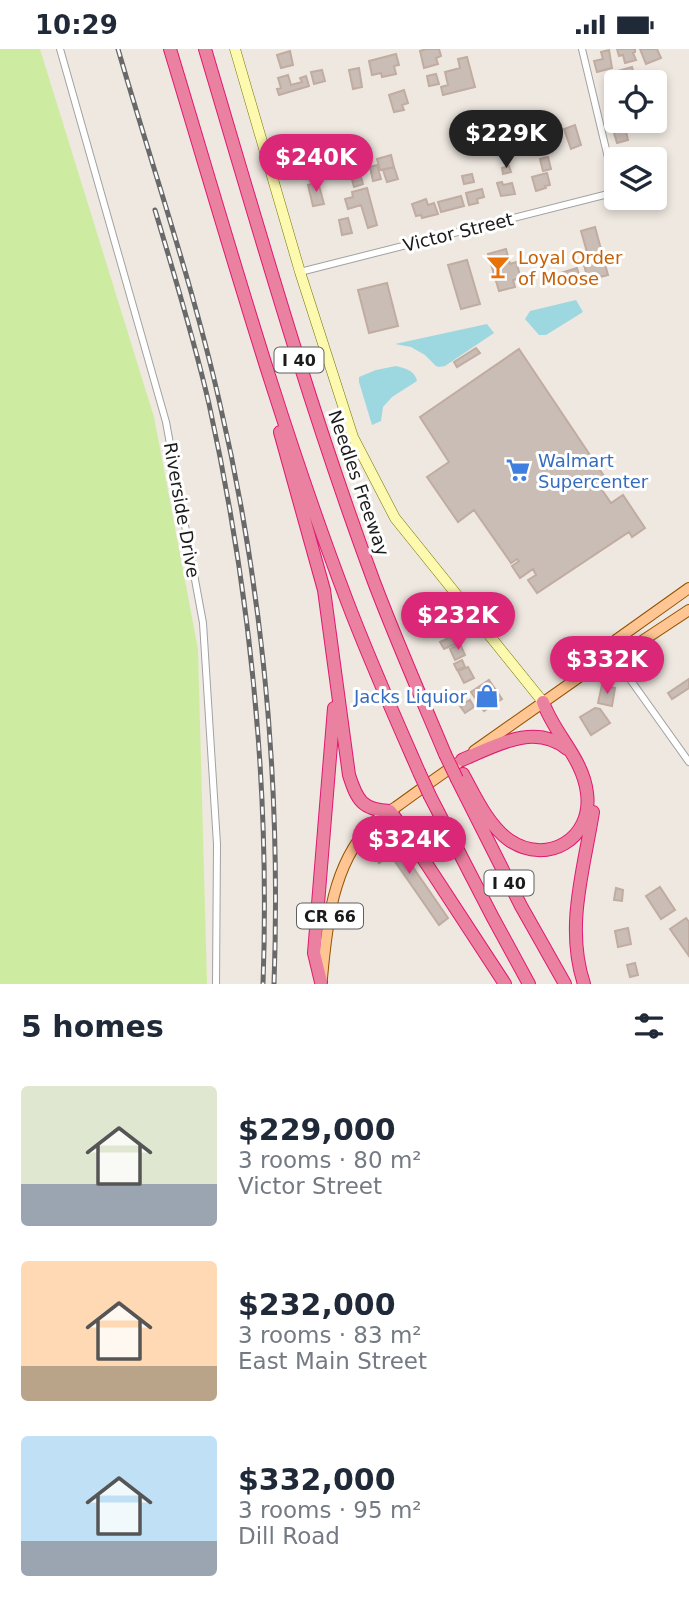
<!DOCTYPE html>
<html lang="en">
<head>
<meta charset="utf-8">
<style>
	body { margin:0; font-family:"DejaVu Sans",sans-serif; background:#f2f2f3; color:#1f2937; height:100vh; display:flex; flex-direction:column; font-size:26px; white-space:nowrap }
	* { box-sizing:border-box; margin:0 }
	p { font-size:23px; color:#747a83 }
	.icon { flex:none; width:38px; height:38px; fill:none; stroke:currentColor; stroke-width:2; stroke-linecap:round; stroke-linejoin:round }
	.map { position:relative; height:935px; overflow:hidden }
	.drawer { display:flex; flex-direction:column; background:#fff; flex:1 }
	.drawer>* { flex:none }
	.fabs { position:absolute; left:604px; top:21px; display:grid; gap:14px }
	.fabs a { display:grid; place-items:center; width:63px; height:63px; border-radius:7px; background:#fff; box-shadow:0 4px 10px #0003; font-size:35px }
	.price { position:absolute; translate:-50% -60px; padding:0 16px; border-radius:24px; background:#db2777; color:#fff; font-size:23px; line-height:46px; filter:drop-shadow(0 2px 4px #0008) }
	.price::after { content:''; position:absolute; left:50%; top:42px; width:21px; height:16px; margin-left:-10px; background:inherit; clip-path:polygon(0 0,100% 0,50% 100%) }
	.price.active { background:#222; color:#fff }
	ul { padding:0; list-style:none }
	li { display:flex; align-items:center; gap:21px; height:175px; padding:0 21px }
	li span { display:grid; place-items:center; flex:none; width:196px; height:140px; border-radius:7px; color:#555 }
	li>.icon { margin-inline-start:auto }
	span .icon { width:84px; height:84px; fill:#fffc; stroke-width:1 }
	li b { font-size:30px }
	h2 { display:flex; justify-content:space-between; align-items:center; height:84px; padding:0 21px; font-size:30px }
	.status { display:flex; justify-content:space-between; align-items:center; height:49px; padding:0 35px; background:#fff; direction:ltr }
	.status svg { height:19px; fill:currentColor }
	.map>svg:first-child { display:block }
</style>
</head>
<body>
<div class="status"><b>10:29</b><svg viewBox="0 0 49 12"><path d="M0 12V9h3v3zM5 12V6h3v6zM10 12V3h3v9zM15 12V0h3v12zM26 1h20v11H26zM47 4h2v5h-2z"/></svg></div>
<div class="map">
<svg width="689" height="935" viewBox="0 0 689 935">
	<rect width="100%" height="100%" fill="#eee8e0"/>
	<!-- grass -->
	<path fill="#ceeca1" d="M0,0H40L154,368L198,600L207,935H0Z"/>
	<!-- water -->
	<path fill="#9dd7df" d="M576,251L583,263L546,286H539L525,270L530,262Z
		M487,275L494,284L445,317L439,318L436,317L425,306L411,298L395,295Z
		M396,317C404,319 415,321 417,332L392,348L383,358L381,372L372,376L359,333V328L376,321Z"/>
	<!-- building -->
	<path fill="#cabdb6" stroke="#c0aca1" stroke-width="2" d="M426,0H439L441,7L436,9L438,15L424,19L420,2Z
		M617,0H635V3L633,4L636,11L625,14L623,6L619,7Z
		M640,0H657L661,9L646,15Z
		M609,1L612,19L597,23L594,12L603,10L601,3Z
		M290,2L293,16L281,19L277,6Z
		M396,5L399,16L394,17L396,25L382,28L381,24L372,26L369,12Z
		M467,8L475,38L443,46L441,38L448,36L445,23L460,19L458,10Z
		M632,18L635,28L621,32L618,22Z
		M359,19L362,38L353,40L349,21Z
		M322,21L325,32L314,35L311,23Z
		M436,25L439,35L429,37L427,27Z
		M288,26L291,36L302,33L300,29L306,27L309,37L279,46L277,40L281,39L278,29Z
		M404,41L408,54L402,56L404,61L394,63L389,46Z
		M624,74L628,91L617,94L612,77Z
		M575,76L581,96L571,100L564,80Z
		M352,101L354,111L332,115L330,106Z
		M391,106L394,118L380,121L377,110Z
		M548,108L551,120L543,122L540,110Z
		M357,114L363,135L354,138L348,116Z
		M377,116L381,130L373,132L370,118Z
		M509,117L511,123L503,125L502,119Z
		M394,118L398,130L387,133L383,121Z
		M547,124L550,136L545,137L546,139L536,142L532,128Z
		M472,125L474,133L464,135L462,127Z
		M318,133L324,155L313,157L308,136Z
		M502,133L503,136L512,134L515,145L501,147L497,134Z
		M367,139L377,176L368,179L361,156L348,160L345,150L353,148L352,143Z
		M482,140L484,148L477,150L478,154L469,156L466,144Z
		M461,147L464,157L441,163L438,153Z
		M426,150L428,156L434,154L438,165L422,169L421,166L416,167L412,155Z
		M348,169L352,184L342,186L339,171Z
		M595,178L608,226L588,231L583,212L589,210L581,182Z
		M506,200L510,215L516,213L521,229L513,231L515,238L499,242L488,205Z
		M467,211L480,255L461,260L448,216Z
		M577,219L581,232L573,234L571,229L563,232L561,224Z
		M387,234L398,277L369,284L358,241Z
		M476,299L480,304L457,318L454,313Z
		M519,300L608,433L600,438L611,454L623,446L645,479L632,488L629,483L537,544L528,531L536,526L533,520L520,529L512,517L519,512L517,510L511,514L474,461L458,473L427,428L449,413L420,368Z
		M459,584L462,592L444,600L440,593Z
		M460,595L465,606L455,611L450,600Z
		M462,611L465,618L457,621L454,615Z
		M468,618L474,629L464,634L458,622Z
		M689,630V639L672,650L668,644Z
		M489,631L502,650L484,662L471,643Z
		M602,636L615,639L612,657L598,654Z
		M470,651L474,658L465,664L460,657Z
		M595,659L600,660L610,674L591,686L580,668Z
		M387,787L389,790L392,788L448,869L439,876L387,801L383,804L387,809L379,814L371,801L377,797L375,794Z
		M660,838L675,861L661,870L646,847Z
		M616,839L623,841L622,852L614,851Z
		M686,869L689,873V907L670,880Z
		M628,879L631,895L618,898L615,882Z
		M635,914L638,926L630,928L627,916Z"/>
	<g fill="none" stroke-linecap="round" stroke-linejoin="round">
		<!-- street casing -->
		<g stroke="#a2a2a2" stroke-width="8">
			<path id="street" d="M60,0L166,373L203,574L217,795L216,935
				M582,0L616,142
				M300,223L616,143
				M612,605L689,713"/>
		</g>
		<!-- secondary casing -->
		<g stroke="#747500" stroke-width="11">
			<path id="secondary" d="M235,0L300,223L353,388L395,469L543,653"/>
		</g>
		<!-- primary casing -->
		<g stroke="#935300" stroke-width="12">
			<path id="primary" d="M612,605L616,591L689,539
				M474,702L612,605L624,604L689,561
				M322,929C327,876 332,817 370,777C377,769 387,764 396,758C417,743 437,728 458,714"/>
		</g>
		<!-- highway casing -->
		<g stroke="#e01971" stroke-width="14">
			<path id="highway" d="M170,0C226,185 278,371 347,552C369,610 394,666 419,723
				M205,0C258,178 309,358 374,533C396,591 421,648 445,705
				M280,383L324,541L349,726C357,751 362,761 390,762L407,785L505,935
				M462,711C495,697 535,673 567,700
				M463,725C475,747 488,776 509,791C547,817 593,790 587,744C583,709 554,685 543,653
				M457,730L521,857L565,935
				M430,747L492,867L529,935
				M321,933L314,904L334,659
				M584,935C565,878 584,820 593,763"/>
		</g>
		<!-- street -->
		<use href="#street" stroke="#fff" stroke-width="6"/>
		<!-- secondary -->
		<use href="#secondary" stroke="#fdf9ae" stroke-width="10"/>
		<!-- primary -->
		<use href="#primary" stroke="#ffc694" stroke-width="10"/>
		<!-- highway -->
		<use href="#highway" stroke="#eb81a0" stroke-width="12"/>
		<!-- rail casing -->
		<g stroke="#696969" stroke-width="5">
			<path id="rail" d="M118,0C152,117 192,233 219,351C264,543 281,739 274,935
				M155,161C174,225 194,290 209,355C251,546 270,740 263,935"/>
		</g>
		<!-- rail -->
		<use href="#rail" stroke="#fff" stroke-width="2.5" stroke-dasharray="8" stroke-linecap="butt"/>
		<!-- highway-bridge casing -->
		<g stroke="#e01971" stroke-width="14" stroke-linecap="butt">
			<path id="highway-bridge" d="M445,705L457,730
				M419,723L430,747"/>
		</g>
		<!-- highway-bridge -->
		<use href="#highway-bridge" stroke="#eb81a0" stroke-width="12"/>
	</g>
	<!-- icons -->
	<defs>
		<g id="bar-bare" transform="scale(1.89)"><path d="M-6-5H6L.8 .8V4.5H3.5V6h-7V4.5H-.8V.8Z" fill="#e8710a" stroke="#fff" stroke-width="2.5" paint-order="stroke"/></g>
		<g id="supermarket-bare" transform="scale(1.89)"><path d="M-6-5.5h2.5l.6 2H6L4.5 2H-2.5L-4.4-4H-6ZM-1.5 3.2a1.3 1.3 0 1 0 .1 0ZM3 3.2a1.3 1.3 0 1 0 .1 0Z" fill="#3f7fe0" stroke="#fff" stroke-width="2.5" paint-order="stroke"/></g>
		<g id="shop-bare" transform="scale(1.89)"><path d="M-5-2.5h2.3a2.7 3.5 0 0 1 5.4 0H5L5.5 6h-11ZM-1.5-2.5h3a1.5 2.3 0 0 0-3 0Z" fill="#3f7fe0" stroke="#fff" stroke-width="2.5" paint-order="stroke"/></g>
	</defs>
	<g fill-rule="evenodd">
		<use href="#bar-bare" x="498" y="218"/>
		<use href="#supermarket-bare" x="518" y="421"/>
		<use href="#shop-bare" x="487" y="647"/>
	</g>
	<g text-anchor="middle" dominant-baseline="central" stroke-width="6" stroke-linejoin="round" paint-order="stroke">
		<!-- shield labels -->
		<g fill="#fff" stroke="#5f5f5f" stroke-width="2">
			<rect x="274.5" y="298.5" width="49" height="25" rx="5"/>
			<rect x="484.5" y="821.5" width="49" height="25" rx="5"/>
			<rect x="297" y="854.5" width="66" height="25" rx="5"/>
		</g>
		<g font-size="16" font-weight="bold" fill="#1b1b1b">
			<text x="299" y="311">I 40</text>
			<text x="509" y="834">I 40</text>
			<text x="330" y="867">CR 66</text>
		</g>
		<!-- street labels -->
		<g font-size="18" fill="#1b1b1b" stroke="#fff">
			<text transform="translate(458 183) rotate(-14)">Victor Street</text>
			<text transform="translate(359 434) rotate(71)">Needles Freeway</text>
			<text transform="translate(182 461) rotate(80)">Riverside Drive</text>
		</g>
		<!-- food labels -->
		<g font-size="18" fill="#c56008" stroke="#fff" text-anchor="start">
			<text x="518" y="208">Loyal Order<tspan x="518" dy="21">of Moose</tspan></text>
		</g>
		<!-- shop labels -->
		<g font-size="18" fill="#366cbe" stroke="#fff" text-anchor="start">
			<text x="538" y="411">Walmart<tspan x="538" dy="21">Supercenter</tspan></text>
			<text x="467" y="647" text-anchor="end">Jacks Liquior</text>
		</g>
	</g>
</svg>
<div class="fabs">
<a><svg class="icon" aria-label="locate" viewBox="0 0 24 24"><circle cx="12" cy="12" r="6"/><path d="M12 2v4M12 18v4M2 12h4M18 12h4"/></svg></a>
<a><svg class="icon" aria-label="layers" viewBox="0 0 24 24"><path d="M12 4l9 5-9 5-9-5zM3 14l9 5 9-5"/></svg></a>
</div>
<b class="price active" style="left:506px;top:121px">$229K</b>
<b class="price" style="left:316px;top:145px">$240K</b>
<b class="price" style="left:458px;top:603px">$232K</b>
<b class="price" style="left:607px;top:647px">$332K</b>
<b class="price" style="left:409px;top:827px">$324K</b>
</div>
<section class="drawer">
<h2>5 homes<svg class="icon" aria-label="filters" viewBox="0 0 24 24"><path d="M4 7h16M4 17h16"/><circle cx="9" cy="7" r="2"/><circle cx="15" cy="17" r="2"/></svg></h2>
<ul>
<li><span style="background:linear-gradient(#dfe7d0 70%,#9aa5b1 0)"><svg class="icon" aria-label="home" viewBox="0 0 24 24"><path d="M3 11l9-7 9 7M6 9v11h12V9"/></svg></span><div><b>$229,000</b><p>3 rooms · 80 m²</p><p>Victor Street</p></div></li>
<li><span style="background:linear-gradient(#ffd9b3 75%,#b9a48a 0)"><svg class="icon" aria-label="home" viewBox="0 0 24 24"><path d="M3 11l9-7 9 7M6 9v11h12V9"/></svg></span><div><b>$232,000</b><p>3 rooms · 83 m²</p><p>East Main Street</p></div></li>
<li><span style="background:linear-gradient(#bfe0f5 75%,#9aa5b1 0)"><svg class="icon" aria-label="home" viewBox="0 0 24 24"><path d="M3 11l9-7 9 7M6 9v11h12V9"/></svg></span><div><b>$332,000</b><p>3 rooms · 95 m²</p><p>Dill Road</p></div></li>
</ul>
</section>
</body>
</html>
